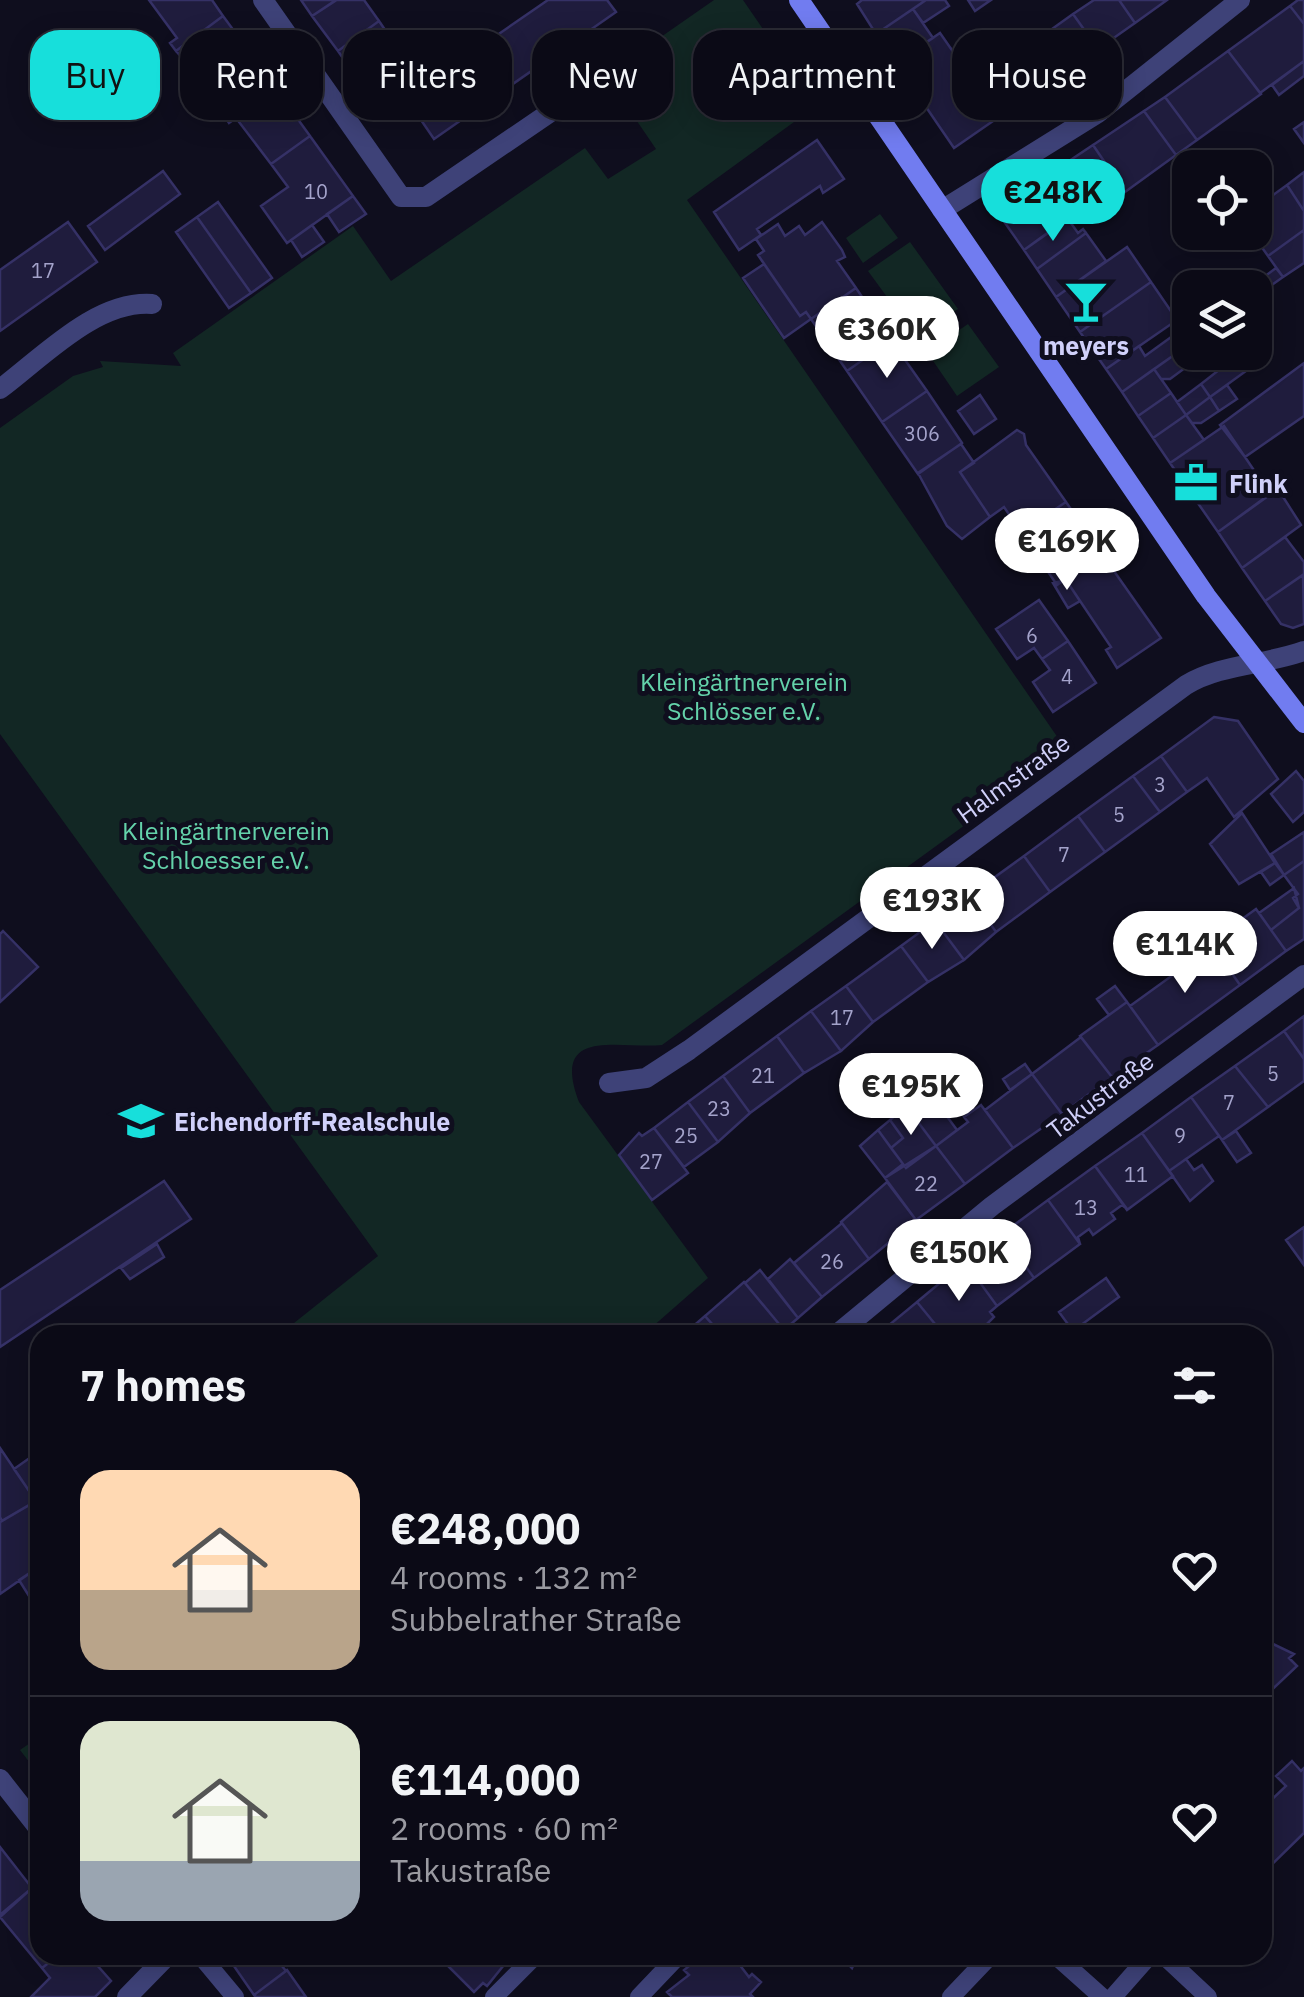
<!DOCTYPE html>
<html lang="en">
<head>
<meta charset="utf-8">
<style>
	body { margin:0; font-family:"IBM Plex Sans",sans-serif; background:#191823; color:#f1f3f6; height:100vh; display:flex; flex-direction:column; font-size:38px; white-space:nowrap }
	* { box-sizing:border-box; margin:0 }
	p { font-size:32px; color:#9a9aa1 }
	.icon { flex:none; width:55px; height:55px; fill:none; stroke:currentColor; stroke-width:2; stroke-linecap:round; stroke-linejoin:round }
	.map { position:relative; flex:1; overflow:hidden }
	.panel { position:absolute; left:30px; top:1325px; width:1242px; height:640px; display:flex; flex-direction:column; background:#0b0a16; border-radius:30px; box-shadow:0 5px 25px #0003,0 0 0 2px #2b2b35 }
	.panel>* { flex:none }
	.hud { position:absolute; left:30px; top:30px; width:1245px; height:90px; display:flex; gap:20px }
	.tools { position:absolute; left:1172px; top:150px; display:grid; gap:20px }
	.tools a { display:grid; place-items:center; width:100px; height:100px; border-radius:20px; background:#0b0a16; box-shadow:0 5px 25px #0003,0 0 0 2px #2b2b35; font-size:50px }
	.price { position:absolute; translate:-50% -85px; padding:0 22px; border-radius:35px; background:#fff; color:#222; font-size:32px; line-height:65px; filter:drop-shadow(0 2px 5px #0008) }
	.price::after { content:''; position:absolute; left:50%; top:60px; width:30px; height:22px; margin-left:-15px; background:inherit; clip-path:polygon(0 0,100% 0,50% 100%) }
	.price.active { background:#17dfdb; color:#111 }
	ul { padding:0; list-style:none }
	li { display:flex; align-items:center; gap:30px; height:250px; padding:0 50px }
	li+li { border-top:2px solid #2b2b35 }
	li span { display:grid; place-items:center; flex:none; width:280px; height:200px; border-radius:30px; color:#555 }
	li>.icon { margin-inline-start:auto }
	span .icon { width:120px; height:120px; fill:#fffc; stroke-width:1 }
	li b { font-size:42px }
	h2 { display:flex; justify-content:space-between; align-items:center; height:120px; padding:0 50px; font-size:42px }
	.chip { padding:0 35px; border-radius:30px; background:#0b0a16; box-shadow:0 5px 25px #0003,0 0 0 2px #2b2b35; font-size:35px; line-height:90px }
	.chip.active { background:#17dfdb; color:#111 }
	.map>svg:first-child { display:block }
</style>
</head>
<body>
<div class="map">
<svg width="1304" height="1997" viewBox="0 0 1304 1997">
	<rect width="100%" height="100%" fill="#0f0e1e"/>
	<!-- green -->
	<path fill="#122724" d="M714,0H743L816,106L687,200L1067,751L662,1045C618,1049 550,1026 579,1102L708,1278L643,1335H279L378,1256L0,734V428L73,376L103,367L100,361L181,366L173,353L353,226L391,281L585,148L608,179L656,149L628,108L649,71L658,39Z
		M880,214L898,238L863,263L846,238Z
		M910,242L958,309L917,338L868,271Z
		M968,324L999,367L957,396L927,352Z
		M40,1736V1776L20,1750Z"/>
	<!-- building -->
	<path fill="#1f1c3d" stroke="#353166" stroke-width="2.5" d="M149,0H212L223,16L176,51L170,43L177,38Z
		M301,0H334L335,1L312,16Z
		M364,0L379,21L338,51L312,16L336,0Z
		M548,0H607L616,12L434,139L406,98Z
		M862,0H926L876,34L857,4Z
		M926,0H945L949,6L923,23L913,9Z
		M968,0H991L975,11Z
		M1094,0H1119L1135,23L1098,49L1073,14Z
		M1119,0H1167L1135,23Z
		M1298,0H1304V24L1290,6Z
		M1290,6L1304,24V61L1260,93L1228,51Z
		M913,9L933,38L896,63L876,34Z
		M1073,14L1098,49L1062,74L1038,39Z
		M223,16L251,54L207,86L176,51Z
		M379,21L405,59L364,88L338,51Z
		M1033,32L1062,74L1025,99L997,57Z
		M940,33L970,76L997,57L1025,99L954,148L896,63Z
		M1228,51L1261,94L1197,140L1165,97Z
		M251,54L276,89L229,123L215,102L205,105L197,94Z
		M401,61L421,88L401,104L381,76Z
		M1304,61V76L1279,95L1272,85Z
		M276,89L310,136L271,164L236,118Z
		M1165,97L1197,140L1176,155L1144,111Z
		M1144,111L1176,155L1125,192L1093,145Z
		M1304,122V143L1294,129Z
		M310,136L353,196L287,243L261,206L288,187L271,164Z
		M817,140L844,179L823,193L820,186L757,229L761,235L739,250L714,212Z
		M1093,145L1110,170L1063,195L1067,201L1052,211L1061,223L1024,250L996,210Z
		M163,171L180,194L105,250L88,226Z
		M1304,172V211L1287,185Z
		M1287,185L1304,211V230L1268,256L1251,232H1255V208Z
		M353,196L366,214L339,232L327,214Z
		M218,202L272,278L251,293L197,217Z
		M197,217L251,293L229,308L176,232Z
		M1068,219L1078,233L1083,229L1086,233L1037,269L1024,250Z
		M68,222L97,262L0,331V270Z
		M822,222L842,250L845,257L837,261L856,288L811,319L806,312L800,316L758,255L764,251L756,239L778,224L785,236L799,226L805,235Z
		M312,225L324,242L302,257L291,240Z
		M1304,230V263L1283,277L1268,256Z
		M1086,233L1106,261L1056,297L1037,269Z
		M1127,247L1151,282L1080,332L1056,297Z
		M764,264L800,316L806,312L811,319L784,338L743,278Z
		M1276,268L1283,277L1255,297V288H1249Z
		M1151,282L1177,320L1106,369L1080,332Z
		M856,288L891,340L847,371L811,319Z
		M1190,324V344L1184,348L1174,335Z
		M1174,335L1184,348L1122,392L1106,369L1139,346L1145,356Z
		M891,340L927,391L882,422L847,371Z
		M1190,344V352H1207L1193,362L1184,348Z
		M1184,348L1193,362L1170,379H1161L1154,369Z
		M1242,352H1249L1257,363L1210,397L1201,384Z
		M1304,363V416L1245,457L1220,425Z
		M1154,369L1171,393L1138,416L1122,392Z
		M1201,384L1210,397L1186,415L1177,402Z
		M1227,385L1237,399L1219,411L1210,397Z
		M927,391L962,443L918,474L882,422Z
		M1171,393L1186,415L1153,438L1138,416Z
		M980,395L996,419L974,434L958,411Z
		M1210,397L1219,411L1201,423H1192L1186,415Z
		M1186,415L1204,440L1170,463L1153,438Z
		M1224,426L1270,494L1218,532L1170,463Z
		M1017,430L1024,434L1026,445L1066,502L1021,532L1004,507L990,517L960,472Z
		M961,444L974,463L960,472L990,517L962,539L947,526L918,473Z
		M1278,489L1301,525L1242,568L1218,532Z
		M1066,502L1102,554L1057,585L1021,532Z
		M1285,537L1304,562V574L1265,601L1242,568Z
		M1102,554L1161,638L1117,668L1106,650L1111,647L1066,580Z
		M1303,575L1304,624L1293,628L1281,624L1265,601Z
		M1066,580L1080,601L1068,608L1053,583Z
		M1039,600L1068,641L1042,659L1034,648L1017,659L996,629Z
		M1068,641L1096,683L1053,712L1033,682L1050,670L1042,659Z
		M1214,717L1238,721L1278,779L1234,817L1207,778L1187,792L1161,756Z
		M1161,756L1187,792L1160,812L1133,776Z
		M1296,771L1304,781V812L1293,822L1271,794Z
		M1133,776L1160,812L1105,852L1078,816Z
		M1242,813L1275,863L1239,884L1210,844Z
		M1078,816L1105,852L1050,892L1024,856Z
		M1304,832V861L1284,875L1271,854Z
		M1024,856L1050,892L996,932L970,895Z
		M1304,861V939L1286,951L1271,930L1299,908L1293,898L1298,894L1284,875Z
		M1275,863L1284,875L1270,885L1261,872Z
		M1294,888L1299,908L1271,930L1259,913Z
		M970,895L996,932L964,960L935,921Z
		M1256,909L1286,951L1240,985L1210,942Z
		M935,921L964,960L928,982L901,946Z
		M3,931L38,967L0,1002V934Z
		M901,946L928,982L873,1022L846,986Z
		M1213,946L1240,985L1158,1045L1130,1006Z
		M846,986L873,1022L841,1051L811,1011Z
		M1115,986L1127,1002L1109,1015L1097,999Z
		M1127,1002L1158,1045L1112,1077L1080,1036Z
		M811,1011L841,1051L804,1073L777,1036Z
		M1304,1016V1059L1284,1031Z
		M1284,1031L1304,1059V1081L1268,1107L1235,1066Z
		M777,1036L804,1073L750,1113L723,1076Z
		M1081,1037L1112,1077L1062,1114L1032,1074Z
		M1025,1064L1032,1074L1010,1090L1003,1079Z
		M1235,1066L1268,1107L1222,1140L1191,1097Z
		M1032,1074L1062,1114L1013,1148L985,1110Z
		M723,1076L750,1113L718,1142L688,1102Z
		M926,1088L957,1130L936,1146L906,1106Z
		M1191,1097L1219,1136L1169,1171L1142,1133Z
		M688,1102L718,1142L684,1167L654,1128Z
		M981,1105L1013,1148L965,1184L936,1146L968,1122L964,1117Z
		M906,1106L936,1146L906,1168L891,1148L903,1138L890,1120Z
		M890,1120L903,1138L891,1148L878,1130Z
		M654,1128L688,1173L652,1200L619,1155L639,1133L642,1136Z
		M878,1130L903,1164L885,1178L860,1146Z
		M1236,1131L1251,1153L1237,1162L1222,1140Z
		M1142,1133L1173,1176L1127,1210L1095,1166Z
		M936,1146L965,1184L916,1220L885,1178Z
		M1186,1159L1194,1170L1202,1165L1213,1181L1190,1201L1169,1171Z
		M1095,1166L1127,1209L1122,1205L1111,1213L1115,1219L1093,1235L1089,1229L1078,1237L1080,1244L1048,1200Z
		M164,1181L191,1219L0,1347V1290Z
		M887,1182L916,1220L869,1259L841,1222Z
		M1048,1200L1080,1244L1034,1278L1002,1234Z
		M842,1223L869,1259L822,1297L794,1263Z
		M1304,1227V1265L1286,1240Z
		M1002,1234L1034,1278L997,1306L965,1262Z
		M157,1244L164,1257L130,1279L121,1268Z
		M790,1259L822,1297L798,1318L768,1279Z
		M965,1262L997,1306L990,1312L994,1317L976,1335H944L917,1302Z
		M760,1270L798,1318L784,1330L745,1283Z
		M1106,1278L1119,1297L1073,1331L1059,1312Z
		M744,1282L784,1330L781,1335H722L705,1316Z
		M917,1302L944,1335H877Z
		M705,1316L722,1335H683Z
		M0,1448L36,1501L2,1521L0,1517Z
		M34,1455L40,1463V1507L14,1469Z
		M36,1501L40,1507V1566L0,1594V1522Z
		M40,1566V1589L29,1596L19,1580Z
		M1273,1644L1294,1654L1289,1658L1297,1666L1262,1699V1646Z
		M1292,1761L1301,1771L1304,1768V1833L1262,1874V1801L1266,1805L1286,1786L1276,1776Z
		M0,1847L32,1888L0,1915Z
		M32,1888L40,1897V1955H59L42,1968L0,1917Z
		M59,1955H88L111,1981L95,1997H31L50,1978L42,1968Z
		M284,1955L278,1961L286,1971L254,1995L227,1956Z
		M437,1955H512L487,1986L483,1983L474,1992Z
		M703,1955H732L749,1977L752,1974L761,1982L750,1994L753,1997H672L667,1992L689,1975L684,1970Z
		M839,1955H858L852,1968Z
		M287,1970L306,1997H256L254,1995Z"/>
	<g fill="none" stroke-linecap="round" stroke-linejoin="round">
		<!-- service -->
		<path stroke="#3e4278" stroke-width="18" d="M200,1955L235,1997
			M1055,1955L1102,1997
			M1163,1955L1208,1997
			M494,1997L536,1955
			M639,1997L679,1955
			M951,1997L991,1955
			M1113,1997L1150,1955"/>
		<!-- minor -->
		<path stroke="#3e4278" stroke-width="20" d="M263,0L401,197H426L596,81
			M942,210L1098,113L1240,0
			M0,389C43,357 96,300 152,304
			M609,1083L646,1078L689,1050L1186,685C1220,664 1266,665 1304,651
			M836,1335L992,1206L1304,975
			M0,1779L40,1830
			M127,1997L168,1955"/>
		<!-- secondary -->
		<path stroke="#717cf0" stroke-width="20" d="M799,0L1206,596L1304,723"/>
	</g>
	<!-- icons -->
	<defs>
		<g id="bar-bare" transform="scale(3.45)"><path d="M-6-5H6L.8 .8V4.5H3.5V6h-7V4.5H-.8V.8Z" fill="#17dfdb" stroke="#0f0e1e" stroke-width="2.5" paint-order="stroke"/></g>
		<g id="office-bare" transform="scale(3.45)"><path d="M-6-3h4V-5.5h4V-3h4V5H-6ZM-1-4.5V-3h2v-1.5ZM-6 0V1H6V0Z" fill="#17dfdb" stroke="#0f0e1e" stroke-width="2.5" paint-order="stroke"/></g>
		<g id="school-bare" transform="scale(3.45)"><path d="M0-5L7-2L0 1L-7-2ZM-4 1L0 2.5L4 1V4Q0 6-4 4Z" fill="#17dfdb" stroke="#0f0e1e" stroke-width="2.5" paint-order="stroke"/></g>
	</defs>
	<g fill-rule="evenodd">
		<use href="#bar-bare" x="1086" y="301"/>
		<use href="#office-bare" x="1196" y="483"/>
		<use href="#school-bare" x="141" y="1121"/>
	</g>
	<g text-anchor="middle" dominant-baseline="central" stroke-width="10" stroke-linejoin="round" paint-order="stroke">
		<!-- number labels -->
		<g font-size="20" fill="#a4a3cb">
			<text x="316" y="191">10</text>
			<text x="43" y="270">17</text>
			<text x="922" y="433">306</text>
			<text x="1032" y="635">6</text>
			<text x="1067" y="676">4</text>
			<text x="1160" y="784">3</text>
			<text x="1119" y="814">5</text>
			<text x="1064" y="854">7</text>
			<text x="842" y="1017">17</text>
			<text x="1273" y="1073">5</text>
			<text x="763" y="1075">21</text>
			<text x="1229" y="1102">7</text>
			<text x="719" y="1108">23</text>
			<text x="686" y="1135">25</text>
			<text x="1180" y="1135">9</text>
			<text x="651" y="1161">27</text>
			<text x="1136" y="1174">11</text>
			<text x="926" y="1183">22</text>
			<text x="1086" y="1207">13</text>
			<text x="832" y="1261">26</text>
		</g>
		<!-- poi labels -->
		<g font-size="25" font-weight="bold" fill="#d0d0fa" stroke="#0f0e1e" text-anchor="start">
			<text x="1086" y="345" text-anchor="middle">meyers</text>
			<text x="1229" y="483">Flink</text>
			<text x="174" y="1121">Eichendorff-Realschule</text>
		</g>
		<!-- park labels -->
		<g font-size="25" fill="#64d2aa" stroke="#0f0e1e">
			<text x="744" y="681">Kleingärtnerverein<tspan x="744" dy="29">Schlösser e.V.</tspan></text>
			<text x="226" y="830">Kleingärtnerverein<tspan x="226" dy="29">Schloesser e.V.</tspan></text>
		</g>
		<!-- street labels -->
		<g font-size="25" fill="#d0d0fa" stroke="#0f0e1e">
			<text transform="translate(1013 778) rotate(-36)">Halmstraße</text>
			<text transform="translate(1100 1095) rotate(-37)">Takustraße</text>
		</g>
	</g>
</svg>
<div class="tools">
<a><svg class="icon" aria-label="locate" viewBox="0 0 24 24"><circle cx="12" cy="12" r="6"/><path d="M12 2v4M12 18v4M2 12h4M18 12h4"/></svg></a>
<a><svg class="icon" aria-label="layers" viewBox="0 0 24 24"><path d="M12 4l9 5-9 5-9-5zM3 14l9 5 9-5"/></svg></a>
</div>
<b class="price active" style="left:1053px;top:244px">€248K</b>
<b class="price" style="left:887px;top:381px">€360K</b>
<b class="price" style="left:1067px;top:593px">€169K</b>
<b class="price" style="left:932px;top:952px">€193K</b>
<b class="price" style="left:1185px;top:996px">€114K</b>
<b class="price" style="left:911px;top:1138px">€195K</b>
<b class="price" style="left:959px;top:1304px">€150K</b>
<div class="hud">
<a class="chip active">Buy</a>
<a class="chip">Rent</a>
<a class="chip">Filters</a>
<a class="chip">New</a>
<a class="chip">Apartment</a>
<a class="chip">House</a>
</div>
<section class="panel">
<h2>7 homes<svg class="icon" aria-label="filters" viewBox="0 0 24 24"><path d="M4 7h16M4 17h16"/><circle cx="9" cy="7" r="2"/><circle cx="15" cy="17" r="2"/></svg></h2>
<ul>
<li><span style="background:linear-gradient(#ffd9b3 60%,#b9a48a 0)"><svg class="icon" aria-label="home" viewBox="0 0 24 24"><path d="M3 11l9-7 9 7M6 9v11h12V9"/></svg></span><div><b>€248,000</b><p>4 rooms · 132 m²</p><p>Subbelrather Straße</p></div><svg class="icon" aria-label="heart" viewBox="0 0 24 24"><path d="M12 20l-8-8c-3-5 5-10 8-4 3-6 11-1 8 4z"/></svg></li>
<li><span style="background:linear-gradient(#dfe7d0 70%,#9aa5b1 0)"><svg class="icon" aria-label="home" viewBox="0 0 24 24"><path d="M3 11l9-7 9 7M6 9v11h12V9"/></svg></span><div><b>€114,000</b><p>2 rooms · 60 m²</p><p>Takustraße</p></div><svg class="icon" aria-label="heart" viewBox="0 0 24 24"><path d="M12 20l-8-8c-3-5 5-10 8-4 3-6 11-1 8 4z"/></svg></li>
</ul>
</section>
</div>
</body>
</html>
